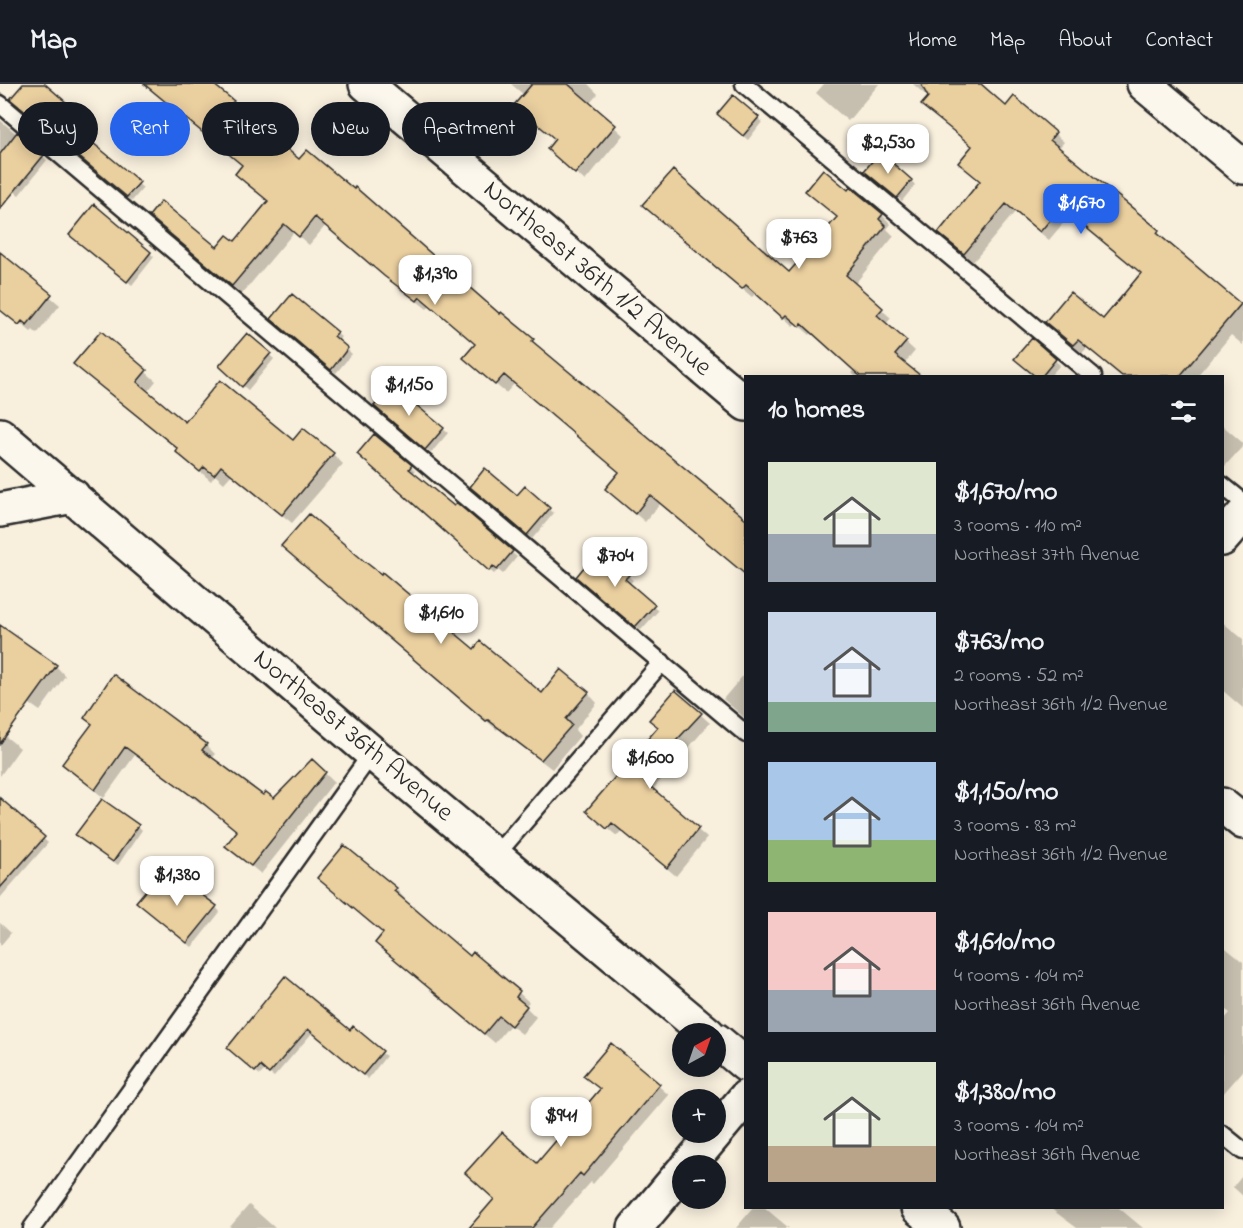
<!DOCTYPE html>
<html lang="en">
<head>
<meta charset="utf-8">
<style>
	body { margin:0; font-family:"Indie Flower",sans-serif; background:#242831; color:#f1f3f6; height:100vh; display:flex; flex-direction:column; font-size:22px; white-space:nowrap }
	* { box-sizing:border-box; margin:0 }
	p { font-size:20px; color:#9ea1a6 }
	.icon { flex:none; width:33px; height:33px; fill:none; stroke:currentColor; stroke-width:2; stroke-linecap:round; stroke-linejoin:round }
	.map { position:relative; flex:1; overflow:hidden }
	.panel { position:absolute; left:744px; top:291px; width:480px; height:834px; display:flex; flex-direction:column; background:#171b24; border-radius:0px; box-shadow:0 3px 15px #0003 }
	.panel>* { flex:none }
	.banner { position:absolute; left:18px; top:18px; width:570px; height:54px; display:flex; gap:12px }
	.needle { width:39px; rotate:40deg }
	.fabs { position:absolute; left:672px; top:939px; display:grid; gap:12px }
	.fabs a { display:grid; place-items:center; width:54px; height:54px; border-radius:50%; background:#171b24; box-shadow:0 3px 15px #0003; font-size:30px }
	.price { position:absolute; translate:-50% -51px; padding:0 14px; border-radius:12px; background:#fff; color:#222; font-size:20px; line-height:39px; filter:drop-shadow(0 2px 3px #0008) }
	.price::after { content:''; position:absolute; left:50%; top:36px; width:18px; height:14px; margin-left:-9px; background:inherit; clip-path:polygon(0 0,100% 0,50% 100%) }
	.price.on { background:#2563eb; color:#fff }
	ul { padding:0; list-style:none }
	li { display:flex; align-items:center; gap:18px; height:150px; padding:0 24px }
	li span { display:grid; place-items:center; flex:none; width:168px; height:120px; border-radius:0px; color:#555 }
	li>.icon { margin-inline-start:auto }
	span .icon { width:72px; height:72px; fill:#fffc; stroke-width:1 }
	li b { font-size:26px }
	h2 { display:flex; justify-content:space-between; align-items:center; height:72px; padding:0 24px; font-size:26px }
	.tag { padding:0 21px; border-radius:27px; background:#171b24; box-shadow:0 3px 15px #0003; font-size:21px; line-height:54px }
	.tag.on { background:#2563eb; color:#fff }
	header { display:flex; align-items:center; gap:36px; box-sizing:border-box; height:84px; padding:0 30px; background:#171b24; border-bottom:2px solid #363941 }
	header strong { font-size:28px }
	nav { display:flex; gap:33px; margin-inline-start:auto; font-size:21px }
	.map>svg:first-child { display:block }
</style>
</head>
<body>
<header>
<strong>Map</strong>
<nav><a>Home</a><a>Map</a><a>About</a><a>Contact</a></nav>
</header>
<div class="map">
<svg width="1243" height="1144" viewBox="0 0 1243 1144">
	<rect width="100%" height="100%" fill="#f8efdd"/>
	<filter id="ink" filterUnits="userSpaceOnUse"><feTurbulence type="fractalNoise" baseFrequency=".0167" numOctaves="2"/><feDisplacementMap in="SourceGraphic" scale="12" xChannelSelector="R" yChannelSelector="G"/><feConvolveMatrix kernelMatrix="1 2 1 2 8 2 1 2 1" color-interpolation-filters="sRGB"/></filter>
	<g filter="url(#ink)">
		<!-- shadow -->
		<path fill="#0003" d="M25,0H43L100,49L91,60L143,104L132,117L17,19Z
			M144,0H211L299,77L500,232L502,230L533,257L542,266L660,420L645,438L617,414L620,389L514,300L506,309L474,283L476,260L430,221L427,225L396,201L326,141L309,161L294,148L242,210L160,141L218,165L235,159L269,118L246,99L243,82Z
			M511,0H588L598,10L589,20L623,51L585,97L558,73L557,56L524,11Z
			M824,0H879L848,37L816,9Z
			M913,0H978L1006,24L1014,14L1064,58L1058,65L1243,223V261L1231,251L1197,292H1122L1087,264L1082,269L1056,247L1103,237L1142,190L1070,131L1049,156L1015,128L973,178L949,157L981,98L960,79L973,63L929,14Z
			M723,34H758L762,38L748,56Z
			M0,36L47,76L19,111L0,96Z
			M871,91L911,97L915,101L902,117Z
			M816,116L882,131L891,140L887,145L894,152L854,201L891,234L886,240L915,267L904,280L918,292H855L851,289L854,286L812,248L810,251L796,239L793,242L756,209L752,213L653,130L789,190L838,134Z
			M76,155L150,169L154,173L132,201Z
			M0,170L60,221L37,250L33,246L31,248L0,222Z
			M277,239L336,249L341,253L338,257L352,270L336,289Z
			M101,249L156,297L147,308L186,340L293,358L333,370L343,380L292,439L232,390L224,399L215,391L211,397L188,377L179,366L85,290Z
			M247,251L274,275L248,306L225,287Z
			M1032,256L1060,281L1050,292H1036L1021,280Z
			M380,326L443,345L448,349L431,369Z
			M1222,341L1243,359V362L1225,382L1222,380Z
			M363,375L411,383L415,387L413,390L454,425L457,422L517,473L503,490L498,486L494,490Z
			M476,408L517,413L549,425L554,429L532,455Z
			M599,468L628,492L633,496L629,501L658,527L641,546L582,497Z
			M1222,538L1243,555V624L1222,606Z
			M0,543L56,582L65,592L40,627L0,599Z
			M402,563L474,567L542,611L588,609L597,619L575,646L580,652L552,685L498,644L497,646Z
			M746,588V635L723,615Z
			M675,608L710,639L652,706L707,754L676,792L622,746L617,752L596,735L659,643Z
			M86,634L206,661L215,670L211,674L263,713L274,716L312,677L334,698L261,790L227,762L239,748L204,720L203,721L135,671L104,714L73,689L64,680L93,641Z
			M0,648L20,664L0,692Z
			M14,728L48,759L0,814V745Z
			M138,742L142,746L118,781L82,756Z
			M329,803L396,805L405,815L403,817L470,874L473,870L519,909L529,918L525,922L536,933L522,950L510,941L495,959L387,869L384,850Z
			M143,823H216L220,828L192,863Z
			M0,839L11,849L0,862Z
			M1222,861L1243,878V987L1222,1011V938L1230,929L1222,923Z
			M285,894L350,948L386,972L368,995L313,948L274,993L265,986L260,991L233,969Z
			M611,961L669,1011L593,1100L591,1098L550,1144H471L538,1081L601,1006L585,992Z
			M1243,1091V1112L1233,1103Z
			M249,1121L275,1144H229Z
			M753,1124H765L789,1144H736Z
			M1050,1124H1119L1143,1144H1077Z"/>
		<!-- building -->
		<path fill="#eacf9f" stroke="#2b2b2b" stroke-width="1.5" d="M23,0H45L96,44L87,54L140,98L127,113L10,15Z
			M144,0H213L234,17L232,19L299,75L307,66L354,105L355,103L500,230L501,228L534,255L532,257L746,435V491L650,411L635,430L605,405L619,388L504,291L495,301L463,274L475,260L420,213L417,217L384,192L315,133L299,153L284,140L232,202L149,132L161,117L217,163L227,151L235,157L268,117L235,90L242,81Z
			M532,0H568L616,41L575,90L547,65L555,55L514,21Z
			M921,0H981L1006,22L1014,12L1056,48L1050,56L1159,146L1157,149L1241,220L1180,292H1122L1078,256L1073,261L1045,238L1070,208L1103,235L1141,189L1061,123L1040,148L1006,120L964,170L938,149L980,97L958,79L972,62L921,21L928,13Z
			M733,11L759,33L743,52L717,30Z
			M17,48L44,71L0,125V70Z
			M880,68L912,96L897,114L864,87Z
			M823,85L848,106L850,103L883,130L879,135L886,142L846,191L883,224L877,231L907,257L895,271L921,292H860L802,240L800,243L786,231L783,234L746,201L742,205L642,121L673,86L789,188L837,133L805,107Z
			M94,120L151,168L127,198L69,151Z
			M0,168L52,210L27,241L22,237L19,241L0,226Z
			M292,210L338,248L334,252L348,264L331,286L271,235Z
			M101,247L147,286L137,298L185,338L220,296L293,356L303,344L334,369L282,431L221,382L214,391L204,383L200,388L176,368L178,365L73,280Z
			M247,249L271,269L242,303L219,282Z
			M1032,254L1056,275L1042,292H1035L1014,275Z
			M392,301L444,344L425,366L374,322Z
			M374,350L412,381L409,385L454,422L457,419L513,467L497,486L493,482L489,487L357,370Z
			M485,384L517,411L525,402L550,424L527,451L470,403Z
			M309,430L364,477L381,490L382,488L474,565L480,557L542,609L561,585L589,608L566,635L572,641L541,676L488,636L486,637L281,462Z
			M599,465L629,491L625,495L655,521L635,543L576,493Z
			M0,541L57,581L0,660Z
			M113,590L207,660L202,666L263,711L266,708L274,714L312,675L326,688L251,782L225,762L237,747L194,712L193,713L125,663L95,706L62,680L92,640L84,634Z
			M675,606L702,629L675,658L644,697L699,744L667,784L612,739L607,745L586,727L658,643L649,636Z
			M0,714L45,753L0,804Z
			M102,715L139,741L113,778L75,751Z
			M344,761L397,804L394,807L470,872L473,868L520,907L516,913L527,922L511,942L499,932L484,950L375,859L383,849L317,794Z
			M157,793L174,806L182,796L217,822L187,859L136,818Z
			M285,892L350,946L353,942L383,967L363,991L308,945L269,990L260,982L255,988L227,964Z
			M611,959L660,1000L583,1092L580,1089L532,1144H469L494,1115L465,1089L502,1048L537,1079L600,1005L583,992Z"/>
		<g fill="none" stroke-linecap="round" stroke-linejoin="round">
			<!-- lane casing -->
			<g stroke="#2b2b2b" stroke-width="21">
				<path id="lane" d="M744,0L1093,292
					M0,20L746,650
					M1222,401L1243,418
					M495,772L662,578
					M1222,1050L1243,1067
					M32,1144L372,669"/>
			</g>
			<!-- street casing -->
			<g stroke="#2b2b2b" stroke-width="38">
				<path id="street" d="M366,0L746,320
					M0,351L372,669L708,950
					M0,426L73,412
					M1222,455L1243,431
					M1222,721L1243,738
					M716,956L746,981
					M688,1082L746,1013
					M918,1124L943,1144
					M635,1144L682,1088"/>
			</g>
			<!-- secondary casing -->
			<g stroke="#2b2b2b" stroke-width="38">
				<path id="secondary" d="M1144,0L1243,83"/>
			</g>
			<!-- lane -->
			<use href="#lane" stroke="#fbf7ec" stroke-width="16"/>
			<!-- street -->
			<use href="#street" stroke="#fbf7ec" stroke-width="33"/>
			<!-- secondary -->
			<use href="#secondary" stroke="#fbf7ec" stroke-width="33"/>
		</g>
	</g>
	<g text-anchor="middle" dominant-baseline="central" stroke-width="5" stroke-linejoin="round" paint-order="stroke">
		<!-- street labels -->
		<g font-size="27" fill="#2b2b2b" stroke="#fbf7ec">
			<text transform="translate(597 195) rotate(40)">Northeast 36th 1/2 Avenue</text>
			<text transform="translate(353 652) rotate(40)">Northeast 36th Avenue</text>
		</g>
	</g>
</svg>
<div class="fabs">
<a><svg class="needle" viewBox="-14 -14 28 28"><path d="M0-13l5 13h-10z" fill="#e53935"/><path d="M0 13l5-13h-10z" fill="#9ea1a6"/></svg></a>
<a>+</a>
<a>−</a>
</div>
<b class="price" style="left:888px;top:91px">$2,530</b>
<b class="price on" style="left:1081px;top:151px">$1,670</b>
<b class="price" style="left:799px;top:186px">$763</b>
<b class="price" style="left:435px;top:222px">$1,390</b>
<b class="price" style="left:409px;top:333px">$1,150</b>
<b class="price" style="left:615px;top:504px">$704</b>
<b class="price" style="left:441px;top:561px">$1,610</b>
<b class="price" style="left:650px;top:706px">$1,600</b>
<b class="price" style="left:177px;top:823px">$1,380</b>
<b class="price" style="left:561px;top:1064px">$941</b>
<div class="banner">
<a class="tag">Buy</a>
<a class="tag on">Rent</a>
<a class="tag">Filters</a>
<a class="tag">New</a>
<a class="tag">Apartment</a>
</div>
<section class="panel">
<h2>10 homes<svg class="icon" aria-label="filters" viewBox="0 0 24 24"><path d="M4 7h16M4 17h16"/><circle cx="9" cy="7" r="2"/><circle cx="15" cy="17" r="2"/></svg></h2>
<ul>
<li><span style="background:linear-gradient(#dfe7d0 60%,#9aa5b1 0)"><svg class="icon" aria-label="home" viewBox="0 0 24 24"><path d="M3 11l9-7 9 7M6 9v11h12V9"/></svg></span><div><b>$1,670/mo</b><p>3 rooms · 110 m²</p><p>Northeast 37th Avenue</p></div></li>
<li><span style="background:linear-gradient(#c9d6e8 75%,#7fa58c 0)"><svg class="icon" aria-label="home" viewBox="0 0 24 24"><path d="M3 11l9-7 9 7M6 9v11h12V9"/></svg></span><div><b>$763/mo</b><p>2 rooms · 52 m²</p><p>Northeast 36th 1/2 Avenue</p></div></li>
<li><span style="background:linear-gradient(#a9c7e8 65%,#8fb573 0)"><svg class="icon" aria-label="home" viewBox="0 0 24 24"><path d="M3 11l9-7 9 7M6 9v11h12V9"/></svg></span><div><b>$1,150/mo</b><p>3 rooms · 83 m²</p><p>Northeast 36th 1/2 Avenue</p></div></li>
<li><span style="background:linear-gradient(#f6c9c9 65%,#9aa5b1 0)"><svg class="icon" aria-label="home" viewBox="0 0 24 24"><path d="M3 11l9-7 9 7M6 9v11h12V9"/></svg></span><div><b>$1,610/mo</b><p>4 rooms · 104 m²</p><p>Northeast 36th Avenue</p></div></li>
<li><span style="background:linear-gradient(#dfe7d0 70%,#b9a48a 0)"><svg class="icon" aria-label="home" viewBox="0 0 24 24"><path d="M3 11l9-7 9 7M6 9v11h12V9"/></svg></span><div><b>$1,380/mo</b><p>3 rooms · 104 m²</p><p>Northeast 36th Avenue</p></div></li>
</ul>
</section>
</div>
</body>
</html>
